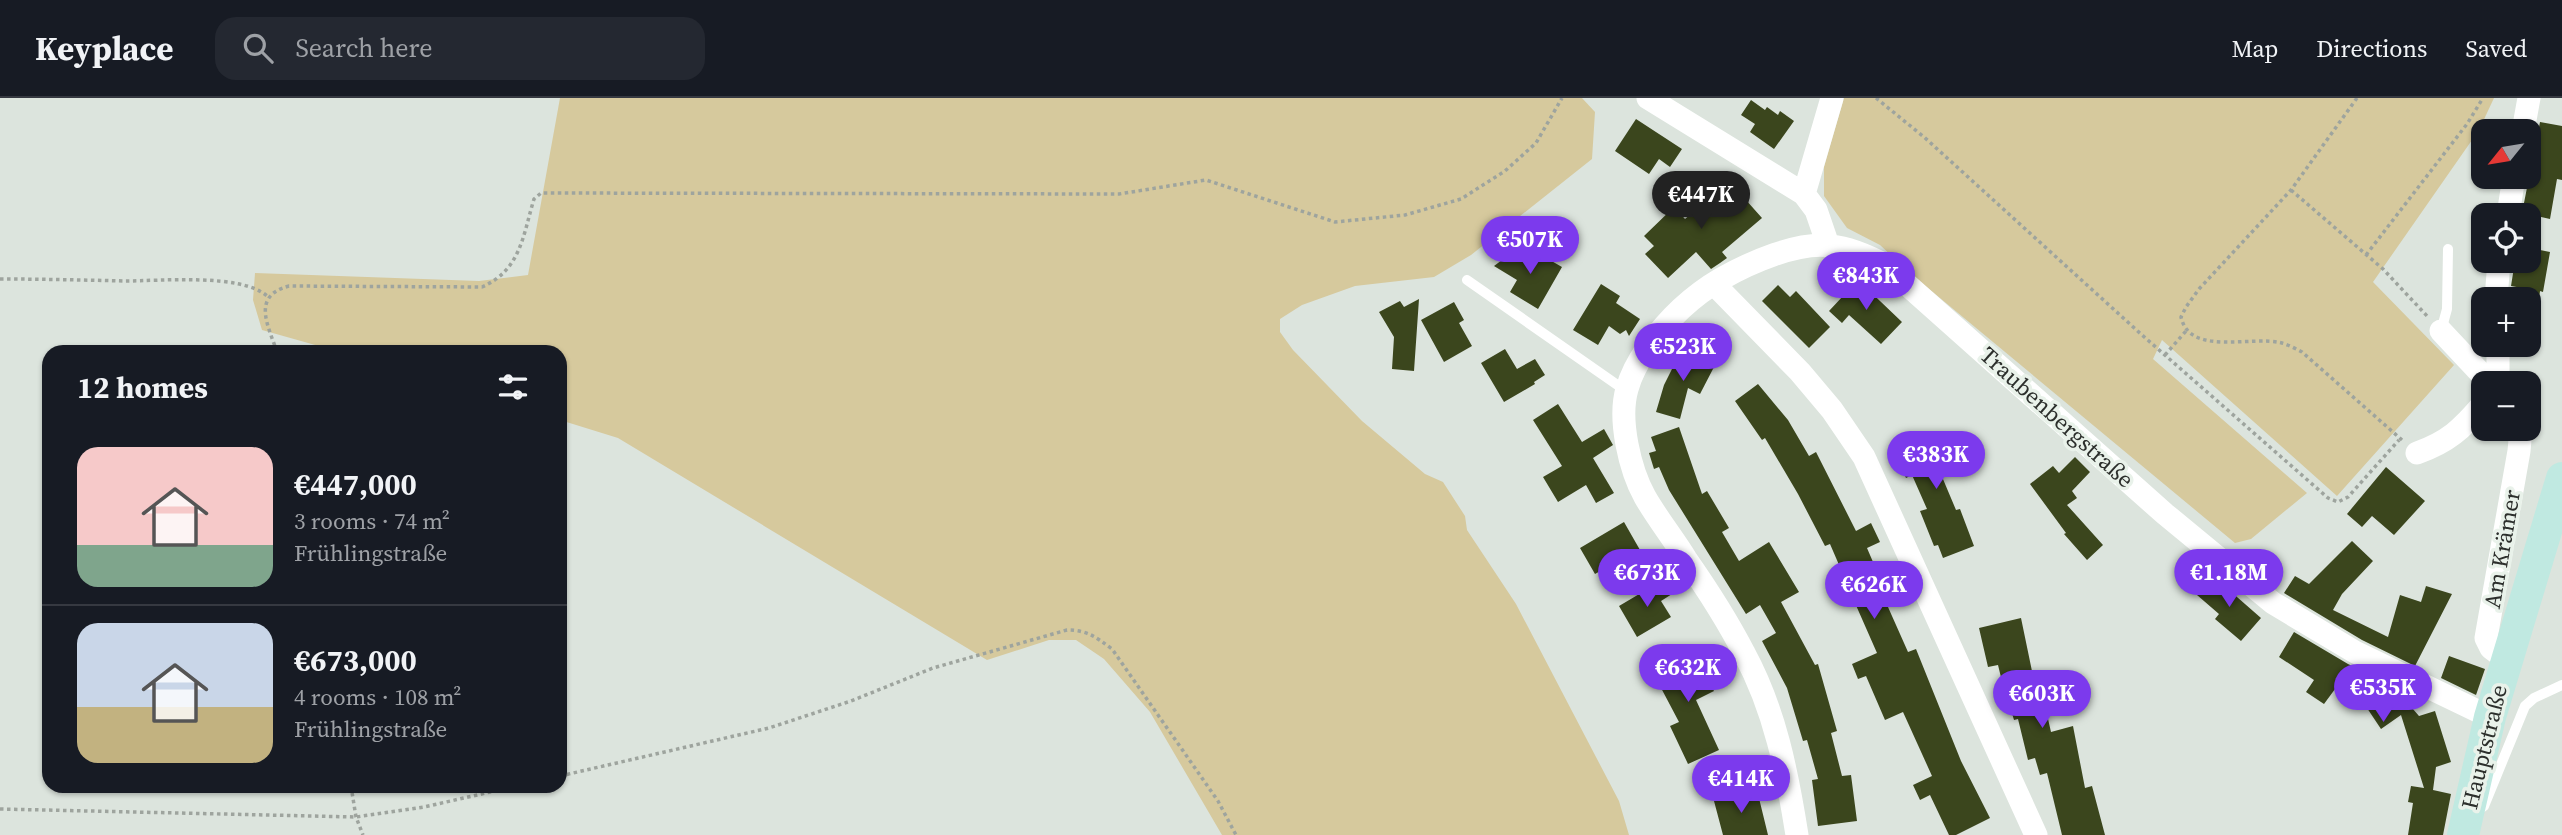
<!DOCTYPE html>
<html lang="en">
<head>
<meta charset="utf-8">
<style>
	body { margin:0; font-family:"Source Serif 4",serif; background:#242831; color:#f1f3f6; height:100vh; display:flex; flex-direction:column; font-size:26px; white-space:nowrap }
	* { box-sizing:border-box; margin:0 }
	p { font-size:23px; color:#9ea1a6 }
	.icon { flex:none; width:38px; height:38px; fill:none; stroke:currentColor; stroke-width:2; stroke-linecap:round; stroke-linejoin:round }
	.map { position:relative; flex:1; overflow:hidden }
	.drawer { position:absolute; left:42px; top:247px; width:525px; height:448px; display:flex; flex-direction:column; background:#171b24; border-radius:21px; box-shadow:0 2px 5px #0004 }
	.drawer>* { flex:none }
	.needle { width:46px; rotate:240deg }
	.tools { position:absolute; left:2471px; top:21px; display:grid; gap:14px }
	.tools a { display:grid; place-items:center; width:70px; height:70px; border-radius:14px; background:#171b24; box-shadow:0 2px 5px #0004; font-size:35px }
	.price { position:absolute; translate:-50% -60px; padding:0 16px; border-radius:24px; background:#7c3aed; color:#fff; font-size:23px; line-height:46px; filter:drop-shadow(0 2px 4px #0008) }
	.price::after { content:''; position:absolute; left:50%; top:42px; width:21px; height:16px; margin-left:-10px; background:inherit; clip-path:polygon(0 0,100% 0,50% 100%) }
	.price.current { background:#222; color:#fff }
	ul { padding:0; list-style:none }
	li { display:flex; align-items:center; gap:21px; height:175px; padding:0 35px }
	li+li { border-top:2px solid #363941 }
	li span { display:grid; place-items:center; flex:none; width:196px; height:140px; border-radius:21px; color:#555 }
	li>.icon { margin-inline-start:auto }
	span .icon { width:84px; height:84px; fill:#fffc; stroke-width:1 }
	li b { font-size:30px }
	h2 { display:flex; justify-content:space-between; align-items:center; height:84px; padding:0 35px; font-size:30px }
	header { display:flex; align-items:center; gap:42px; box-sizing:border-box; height:98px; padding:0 35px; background:#171b24; border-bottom:2px solid #363941 }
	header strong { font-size:33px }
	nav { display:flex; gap:38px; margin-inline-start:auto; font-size:24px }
	.search { width:490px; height:63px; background:#242831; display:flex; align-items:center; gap:18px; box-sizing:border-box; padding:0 24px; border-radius:21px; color:#9ea1a6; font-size:26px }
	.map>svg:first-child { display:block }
</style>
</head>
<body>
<header>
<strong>Keyplace</strong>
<div class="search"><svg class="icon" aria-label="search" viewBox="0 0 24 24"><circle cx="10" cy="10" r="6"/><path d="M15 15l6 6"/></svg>Search here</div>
<nav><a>Map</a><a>Directions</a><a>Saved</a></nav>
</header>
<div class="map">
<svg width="2562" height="737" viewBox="0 0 2562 737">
	<rect width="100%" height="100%" fill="#dce4dd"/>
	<!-- green -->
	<path fill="#d6c99d" d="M560,0H1582L1595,14L1592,61L1471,157L1434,179L1355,188L1302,207L1280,221V234L1293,252L1362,323L1425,376L1443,384L1465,418L1467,432L1516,506L1619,703L1629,737H1222L1150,614L1104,561L1076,542H1049L987,562L618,340L560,322V254H340L262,232L253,202L255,175L479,183L528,177Z
		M1844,0H2494L2479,32L2373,184L2454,267L2337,398L2162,242L2153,261L2307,395L2251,441L2235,445L1911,176L1880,147L1847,130L1824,98V69Z"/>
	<!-- building -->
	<path fill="#3b461d" d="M1751,2L1765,12L1767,9L1778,17L1780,13L1794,23L1774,51L1750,34L1755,26L1741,17Z
		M1636,21L1682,51L1670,69L1659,61L1649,76L1615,53Z
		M2540,24L2562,28V82L2557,81L2550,121L2522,115Z
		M1729,83L1762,120L1722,154L1727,160L1720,165L1711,171L1696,154L1668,180L1645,156L1654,148L1644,138L1674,109L1685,121Z
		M2529,150L2550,154L2543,194L2540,193L2539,201H2520L2522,190L2511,188L2515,163H2529Z
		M1514,153L1529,162L1534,153L1562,169L1538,211L1510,194L1517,182L1494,168Z
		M1858,182L1902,224L1881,246L1849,217L1842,225L1829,213Z
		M1601,186L1620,198L1616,205L1640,221L1629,238L1626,232L1620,236L1609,228L1598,247L1573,232Z
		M1778,187L1790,199L1796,193L1830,229L1809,250L1762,203Z
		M1419,201L1414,273L1392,271L1394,239L1379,214L1400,203L1404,209Z
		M1454,204L1464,222L1459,225L1472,248L1444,264L1421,222Z
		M1683,249L1714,269L1700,296L1688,290L1680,321L1656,314L1664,287Z
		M1505,251L1517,271L1535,261L1545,277L1534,284L1535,286L1504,304L1481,265Z
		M1758,286L1788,322L1809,358L1816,354L1856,433L1871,425L1880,444L1867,450L1876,471L1872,473L1908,554L1916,551L1961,663L1990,720L1956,737H1949L1930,697L1920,702L1913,687L1932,678L1903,614L1885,622L1866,578L1858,581L1852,566L1877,555L1855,505L1851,506L1842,484L1846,483L1830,446L1825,448L1798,396L1765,340L1762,342L1735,303Z
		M1558,306L1582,344L1604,331L1613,347L1593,360L1614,395L1596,405L1586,387L1558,404L1543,379L1562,368L1533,322Z
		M1679,329L1702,396L1707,393L1729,430L1722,434L1739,463L1769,444L1799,494L1781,504L1815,567L1818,566L1837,633L1831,635L1842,678L1851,677L1857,723L1818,728L1812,682L1818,681L1807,642L1803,643L1787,590L1762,543L1776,535L1760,507L1746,516L1669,392L1659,369L1654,371L1649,355L1656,353L1651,339Z
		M1915,337L1922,351L1953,338L1964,363L1940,374L1956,412L1960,411L1974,448L1943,460L1938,447L1934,448L1920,413L1927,411L1912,377L1906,380L1891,347Z
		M2075,359L2090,374L2072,393L2077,400L2067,407L2103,447L2087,462L2064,436L2066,435L2030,386L2053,368L2059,375Z
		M2386,369L2425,403L2394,437L2372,418L2362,429L2347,416Z
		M1624,424L1644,459L1614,476L1609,468L1595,476L1580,450Z
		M2352,443L2373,463L2342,496L2333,512L2388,539L2400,497L2421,504L2426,488L2452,496L2415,568L2362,542L2284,495L2295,478L2309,486Z
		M2213,478L2261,520L2241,543L2215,521L2219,516L2197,497Z
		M1663,482L1672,496L1661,503L1671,519L1637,539L1619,508Z
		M2021,520L2033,578L2038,577L2051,634L2073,628L2085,690L2092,688L2105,737H2062L2047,675L2040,677L2035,660L2028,662L2018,621L2014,622L2011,612H2009L1998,567L1988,569L1979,530Z
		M2294,534L2348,566L2392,587L2419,618L2435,613L2451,664L2436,669L2433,692L2451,696L2443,737H2408L2413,705L2408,704L2411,688L2424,690L2401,617L2381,631L2365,607L2338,587L2324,606L2306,594L2314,582L2279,559Z
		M1690,548L1714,593L1696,602L1719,652L1688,666L1670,628L1679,624L1660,588L1666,584L1657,566Z
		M2449,558L2485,571L2476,597L2441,580Z
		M1757,692L1768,737H1723L1714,703Z"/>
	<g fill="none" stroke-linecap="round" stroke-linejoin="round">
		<!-- path -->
		<path stroke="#9ea49e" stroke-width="3.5" stroke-dasharray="3.5 3.5" stroke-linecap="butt" d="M1876,0L1924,39L2142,237L2328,400L2338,404L2348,399L2399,342
			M2357,0L2291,92L2199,191L2186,209L2181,219C2190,259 2251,237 2282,245C2289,247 2296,251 2302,254L2402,342
			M2291,92L2383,171L2428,219
			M2366,157L2467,26L2483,0
			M0,181C42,181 83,182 125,183C160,183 241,175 267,198
			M277,254C268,227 251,198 289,188L482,189C521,172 523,137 534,101L541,95L1119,96L1206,82L1335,124L1405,117L1461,101L1505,73L1536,45L1562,0
			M2165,257L2186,233
			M560,678L769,630L851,603L933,570L1067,532C1087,532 1096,539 1112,551L1218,703L1236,737
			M351,688L356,719L363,737
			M0,711L356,719L424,709L517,688"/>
		<!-- service -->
		<path stroke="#fff" stroke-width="10" d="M1467,182L1626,293
			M2441,233L2447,211L2448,151
			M2480,711L2484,708L2525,608L2534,600L2562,587"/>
		<!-- minor -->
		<path stroke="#fff" stroke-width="23" d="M1648,0L1804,96L1816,112L1828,147
			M2523,33L2529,0
			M1804,96L1832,0
			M2508,117L2514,79
			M1714,186L1800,274L1832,312L1864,359L2036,737
			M2496,201L2499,163
			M2441,233L2486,281L2499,285
			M2498,247V285
			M2417,355C2448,344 2462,331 2483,306
			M2507,562L2491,550L2486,540L2519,353L2521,331
			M1797,737C1787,674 1775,612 1744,555C1727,522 1707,491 1686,461C1673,440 1657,420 1645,399C1630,372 1618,322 1627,291C1631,276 1639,262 1648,249C1667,222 1692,198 1721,181C1749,165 1798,143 1831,148C1850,150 1868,158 1885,167L2165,416L2273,505L2355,554L2490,619"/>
		<!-- secondary -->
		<path stroke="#c0e9e1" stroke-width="32" d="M2463,737L2490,619L2562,380"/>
	</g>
	<g text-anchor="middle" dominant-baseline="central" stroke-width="7" stroke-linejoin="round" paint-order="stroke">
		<!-- street labels -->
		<g font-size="23" fill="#2c2f2c" stroke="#e9f2ea">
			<text transform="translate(2057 319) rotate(42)">Traubenbergstraße</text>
			<text transform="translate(2502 451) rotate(-80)">Am Krämer</text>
			<text transform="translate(2484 649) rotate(-76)">Hauptstraße</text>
		</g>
	</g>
</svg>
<div class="tools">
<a><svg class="needle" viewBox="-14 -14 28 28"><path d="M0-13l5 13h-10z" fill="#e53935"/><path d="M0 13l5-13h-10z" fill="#9ea1a6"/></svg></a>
<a><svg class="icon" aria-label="locate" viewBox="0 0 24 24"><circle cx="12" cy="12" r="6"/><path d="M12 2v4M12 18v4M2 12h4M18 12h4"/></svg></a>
<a>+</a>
<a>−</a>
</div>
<b class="price current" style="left:1701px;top:133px">€447K</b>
<b class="price" style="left:1530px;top:178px">€507K</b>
<b class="price" style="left:1866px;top:214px">€843K</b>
<b class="price" style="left:1683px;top:285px">€523K</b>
<b class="price" style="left:1936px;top:393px">€383K</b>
<b class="price" style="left:1647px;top:511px">€673K</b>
<b class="price" style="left:2229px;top:511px">€1.18M</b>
<b class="price" style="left:1874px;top:523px">€626K</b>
<b class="price" style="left:1688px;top:606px">€632K</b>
<b class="price" style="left:2383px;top:626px">€535K</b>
<b class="price" style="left:2042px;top:632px">€603K</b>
<b class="price" style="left:1741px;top:717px">€414K</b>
<section class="drawer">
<h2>12 homes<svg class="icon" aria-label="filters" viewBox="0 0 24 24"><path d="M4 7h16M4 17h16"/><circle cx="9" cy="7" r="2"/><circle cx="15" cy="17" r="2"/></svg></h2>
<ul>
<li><span style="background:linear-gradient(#f6c9c9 70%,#7fa58c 0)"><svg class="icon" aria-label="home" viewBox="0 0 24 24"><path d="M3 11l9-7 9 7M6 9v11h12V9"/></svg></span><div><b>€447,000</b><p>3 rooms · 74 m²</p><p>Frühlingstraße</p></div></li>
<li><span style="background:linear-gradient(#c9d6e8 60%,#c2b280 0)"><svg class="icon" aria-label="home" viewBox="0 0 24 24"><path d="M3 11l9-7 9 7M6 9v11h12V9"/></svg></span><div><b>€673,000</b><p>4 rooms · 108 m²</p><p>Frühlingstraße</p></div></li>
</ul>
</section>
</div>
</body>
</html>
